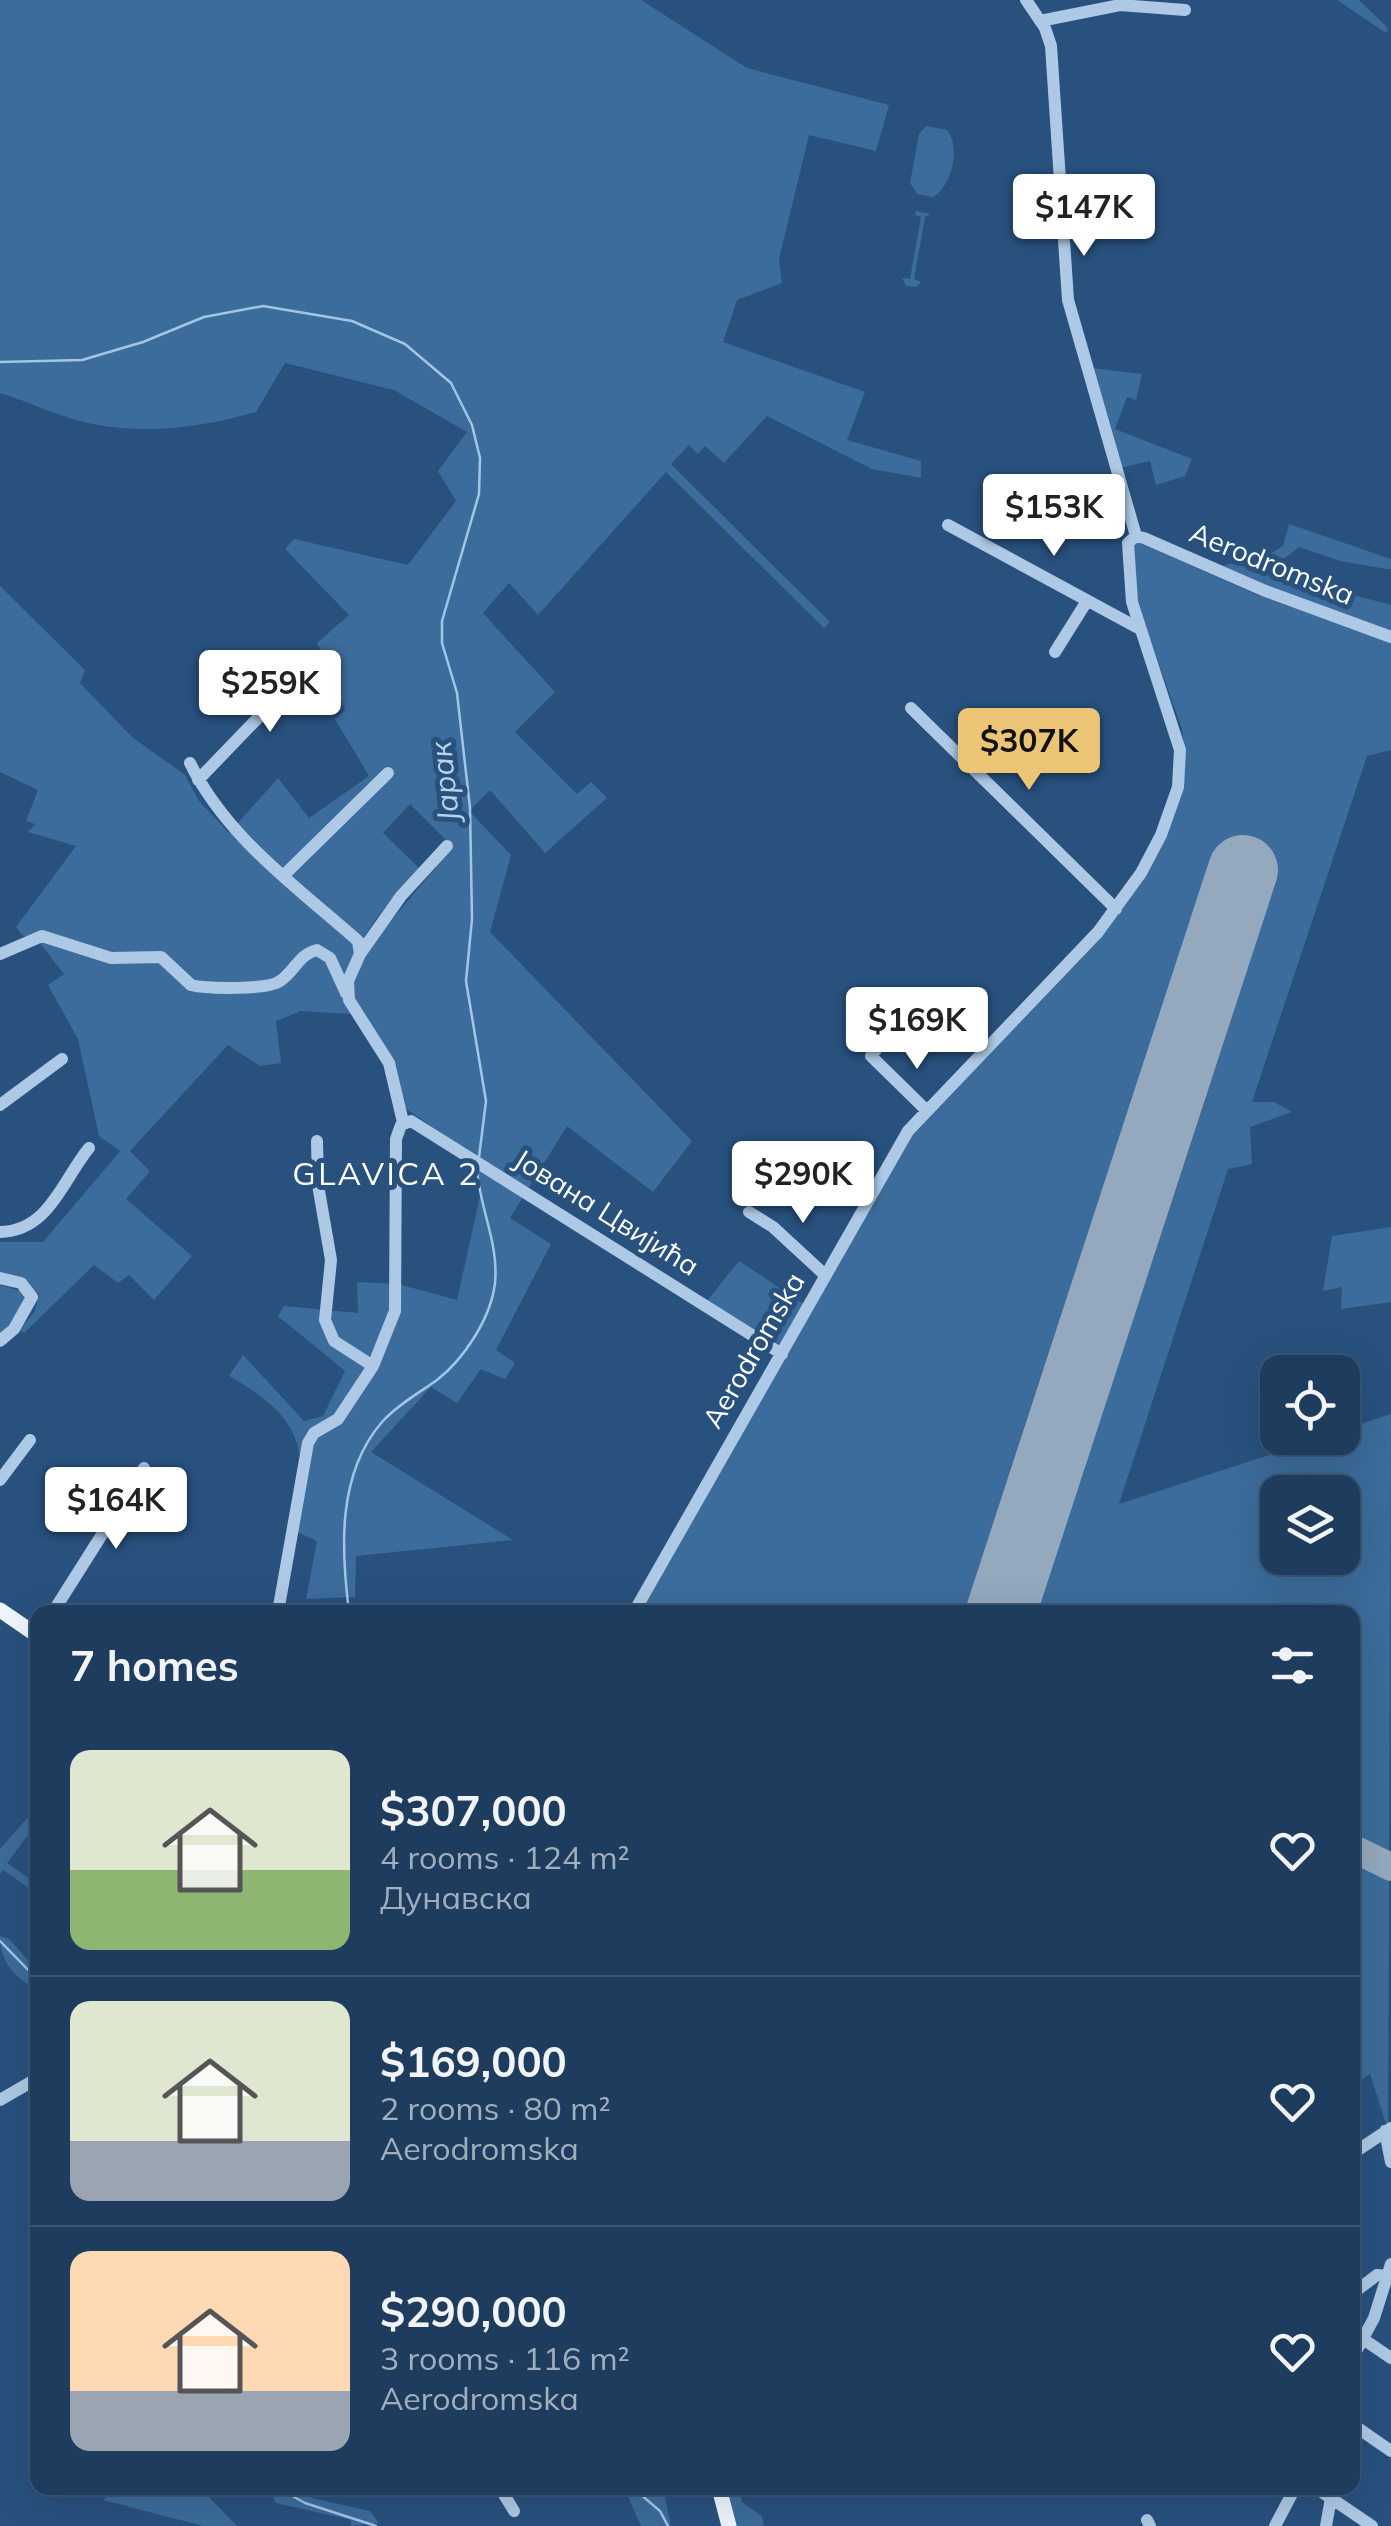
<!DOCTYPE html>
<html lang="en">
<head>
<meta charset="utf-8">
<style>
	body { margin:0; font-family:Mulish,sans-serif; background:#264464; color:#f1f3f6; height:100vh; display:flex; flex-direction:column; font-size:38px; white-space:nowrap }
	* { box-sizing:border-box; margin:0 }
	p { font-size:32px; color:#a1aebc }
	.icon { flex:none; width:55px; height:55px; fill:none; stroke:currentColor; stroke-width:2; stroke-linecap:round; stroke-linejoin:round }
	.map { position:relative; flex:1; overflow:hidden }
	.drawer { position:absolute; left:30px; top:1605px; width:1330px; height:890px; display:flex; flex-direction:column; background:#1e3d5e; border-radius:20px; box-shadow:0 10px 40px #0002,0 0 0 2px #3c5673 }
	.drawer>* { flex:none }
	.controls { position:absolute; left:1260px; top:1355px; display:grid; gap:20px }
	.controls a { display:grid; place-items:center; width:100px; height:100px; border-radius:20px; background:#1e3d5e; box-shadow:0 10px 40px #0002,0 0 0 2px #3c5673; font-size:50px }
	.price { position:absolute; translate:-50% -85px; padding:0 22px; border-radius:10px; background:#fff; color:#222; font-size:32px; line-height:65px; filter:drop-shadow(0 2px 5px #0008) }
	.price::after { content:''; position:absolute; left:50%; top:60px; width:30px; height:22px; margin-left:-15px; background:inherit; clip-path:polygon(0 0,100% 0,50% 100%) }
	.price.current { background:#ecc475; color:#111 }
	ul { padding:0; list-style:none }
	li { display:flex; align-items:center; gap:30px; height:250px; padding:0 40px }
	li+li { border-top:2px solid #3c5673 }
	li span { display:grid; place-items:center; flex:none; width:280px; height:200px; border-radius:20px; color:#555 }
	li>.icon { margin-inline-start:auto }
	span .icon { width:120px; height:120px; fill:#fffc; stroke-width:1 }
	li b { font-size:42px }
	h2 { display:flex; justify-content:space-between; align-items:center; height:120px; padding:0 40px; font-size:42px }
	.map>svg:first-child { display:block }
</style>
</head>
<body>
<div class="map">
<svg width="1391" height="2526" viewBox="0 0 1391 2526">
	<rect width="100%" height="100%" fill="#28517e"/>
	<!-- green -->
	<path fill="#3c6c9b" fill-rule="evenodd" d="M0,0H641L747,68L889,105L876,151L809,135L779,259L782,283L737,300L723,342L865,392L847,440L921,461V478L872,469L767,416L724,463L705,446L698,454L689,445L671,464L830,622L824,628L666,472L538,615L509,583L483,613L555,692L515,732L577,794L591,782L607,798L545,853L490,790L469,811L511,855L490,932L692,1141L653,1192L567,1126L510,1218L551,1244L496,1350L515,1363L505,1379L481,1369L457,1403L431,1387L371,1452L513,1540L356,1556L355,1597L306,1599L317,1541L293,1530C310,1451 304,1418 229,1376L243,1355L304,1421L323,1416L345,1371L278,1316L284,1306L358,1313L357,1282L398,1284L457,1300L480,1196L475,1157L401,1105L390,1058L359,1017L350,988L365,952L453,847L410,804L383,833L420,869C386,904 331,962 351,1014L301,1011L276,1021L281,1063L260,1066L228,1045L130,1151L150,1171L126,1199L192,1256L154,1300L129,1275L118,1283L94,1265L24,1333L20,1330L35,1311L39,1294L24,1280L0,1274V1242H43L120,1151L99,1136L78,1039L48,985L64,974L39,942L22,935L16,927L76,846L28,832L35,824L26,821L38,790L0,772V586L85,670L80,683L132,737L185,775L199,801L229,833L278,778L309,818L369,776L335,719L345,710L317,643L349,615L285,549L294,539L408,565L456,501L438,471L467,432L394,390L285,363L256,412C201,428 137,436 80,421C53,414 27,401 0,393Z
		M1337,0H1359L1388,28L1386,33Z
		M926,126L947,130C961,147 952,186 933,197L917,194L910,183L919,134Z
		M916,211L931,214L925,217L914,279L921,282L916,287L906,286L902,278L910,279L921,217L915,215Z
		M1092,368L1142,374L1136,400L1127,397L1115,429L1192,459L1185,476L1156,485L1150,461L1119,468Z
		M1289,524L1391,559V569H1387L1340,561L1299,547L1267,572L1391,605V633L1219,567L1233,563L1249,567L1283,546Z
		M1138,542L1255,594L1391,642V750L1367,756L1252,1102H1274L1292,1112L1250,1127L1252,1164L1228,1169L1119,1504L1321,1438H1342L1343,1430L1391,1414L1388,2130L1370,2074L1355,2085L1353,2080L1352,1612H639L919,1122L1069,970L1139,884L1185,762L1182,729L1138,605L1131,545ZM1278,1492H1342V1558H1278Z
		M1391,1227V1302L1341,1309L1342,1287L1323,1291L1332,1236Z
		M739,1261L804,1304L781,1345L707,1301Z
		M0,1285L24,1292L29,1300L0,1338Z
		M37,1807V1823L7,1863L37,1884V1894L3,1870L0,1873V1849Z
		M0,1936L9,1939L37,1970V1990C15,1977 0,1963 0,1936Z
		M118,2488H200L237,2526H203L103,2500Z
		M269,2488H321L312,2498L370,2511L379,2523L351,2526V2520L276,2503Z
		M663,2488L671,2526H641L624,2488Z
		M726,2488H739L742,2502L762,2516L764,2526H736Z"/>
	<g fill="none" stroke-linecap="round" stroke-linejoin="round">
		<!-- stream -->
		<path stroke="#a3c5e5" stroke-width="2.5" d="M0,362L82,360L143,342L204,317L263,306L352,321L405,344L451,383L472,425L480,458L479,494L442,621V643L457,693L470,808L472,919L466,981L486,1101L479,1157
			M349,1612C341,1549 337,1474 382,1422C397,1405 419,1393 437,1380C464,1359 491,1318 495,1283C499,1244 480,1209 477,1170
			M0,1941L38,1980
			M278,2488L305,2503L376,2526
			M633,2488L660,2511L668,2526"/>
		<!-- taxiway -->
		<path stroke="#94a8be" stroke-width="28" d="M1352,1848L1391,1867"/>
		<!-- runway -->
		<path stroke="#94a8be" stroke-width="70" d="M1001,1612L1243,870"/>
		<!-- minor -->
		<path stroke="#aec9e5" stroke-width="12" d="M1026,0L1045,28L1051,46L1068,300L1136,536
			M1040,21L1120,5L1185,10
			M948,525L1140,629
			M1055,652L1087,601
			M911,708L1116,909
			M190,763C226,837 297,887 358,941L360,954L348,981L349,1000L389,1063L403,1122
			M198,780L312,662
			M284,875L388,773
			M0,954L42,936L111,958L161,957L191,985C207,989 268,990 280,981C295,971 299,954 317,950L330,958L346,993
			M360,954L401,896L447,846
			M888,1034L871,1056L925,1109
			M0,1105L62,1059
			M749,1212L773,1227L825,1275
			M0,1232C49,1231 62,1181 89,1148
			M0,1278L21,1283L32,1297L14,1329L0,1341
			M373,1366L395,1311L396,1139L401,1125L411,1121L782,1354
			M0,1480L30,1440
			M53,1612L144,1468
			M278,1612L308,1443L314,1433L338,1419L373,1366L334,1341L325,1320L331,1260L318,1185L317,1141
			M634,1612L908,1131L1098,932L1141,873L1161,835L1178,787L1180,750L1132,602L1128,543L1136,536L1144,538L1263,590L1391,637
			M0,2100L38,2078
			M1385,2131L1391,2162
			M1352,2154L1391,2128
			M1352,2294L1377,2275L1388,2276
			M1363,2339L1391,2358
			M1352,2359L1374,2318L1391,2264
			M1352,2424L1391,2451
			M500,2488L514,2511
			M1316,2488L1372,2526
			M1147,2520L1150,2526
			M1275,2526L1295,2488
			M1326,2526L1331,2498"/>
		<!-- major -->
		<path stroke="#eef5fd" stroke-width="15" d="M0,1610L38,1636
			M719,2488L729,2526"/>
	</g>
	<g text-anchor="middle" dominant-baseline="central" stroke-width="10" stroke-linejoin="round" paint-order="stroke">
		<!-- street labels -->
		<g font-size="28" fill="#fff" stroke="#28517e">
			<text transform="translate(1272 563) rotate(22)">Aerodromska</text>
			<text transform="translate(607 1212) rotate(32)">Јована Цвијића</text>
			<text transform="translate(753 1350) rotate(-60)">Aerodromska</text>
		</g>
		<!-- water labels -->
		<g font-size="30" font-style="italic" fill="#bad3ed" stroke="#28517e">
			<text transform="translate(444 782) rotate(-96)">Јарак</text>
		</g>
		<!-- quarter labels -->
		<g font-size="32" letter-spacing="2.5" fill="#fff" stroke="#28517e">
			<text x="386" y="1173">GLAVICA 2</text>
		</g>
	</g>
</svg>
<div class="controls">
<a><svg class="icon" aria-label="locate" viewBox="0 0 24 24"><circle cx="12" cy="12" r="6"/><path d="M12 2v4M12 18v4M2 12h4M18 12h4"/></svg></a>
<a><svg class="icon" aria-label="layers" viewBox="0 0 24 24"><path d="M12 4l9 5-9 5-9-5zM3 14l9 5 9-5"/></svg></a>
</div>
<b class="price" style="left:1084px;top:259px">$147K</b>
<b class="price" style="left:1054px;top:559px">$153K</b>
<b class="price" style="left:270px;top:735px">$259K</b>
<b class="price current" style="left:1029px;top:793px">$307K</b>
<b class="price" style="left:917px;top:1072px">$169K</b>
<b class="price" style="left:803px;top:1226px">$290K</b>
<b class="price" style="left:116px;top:1552px">$164K</b>
<section class="drawer">
<h2>7 homes<svg class="icon" aria-label="filters" viewBox="0 0 24 24"><path d="M4 7h16M4 17h16"/><circle cx="9" cy="7" r="2"/><circle cx="15" cy="17" r="2"/></svg></h2>
<ul>
<li><span style="background:linear-gradient(#dfe7d0 60%,#8fb573 0)"><svg class="icon" aria-label="home" viewBox="0 0 24 24"><path d="M3 11l9-7 9 7M6 9v11h12V9"/></svg></span><div><b>$307,000</b><p>4 rooms · 124 m²</p><p>Дунавска</p></div><svg class="icon" aria-label="heart" viewBox="0 0 24 24"><path d="M12 20l-8-8c-3-5 5-10 8-4 3-6 11-1 8 4z"/></svg></li>
<li><span style="background:linear-gradient(#dfe7d0 70%,#9aa5b1 0)"><svg class="icon" aria-label="home" viewBox="0 0 24 24"><path d="M3 11l9-7 9 7M6 9v11h12V9"/></svg></span><div><b>$169,000</b><p>2 rooms · 80 m²</p><p>Aerodromska</p></div><svg class="icon" aria-label="heart" viewBox="0 0 24 24"><path d="M12 20l-8-8c-3-5 5-10 8-4 3-6 11-1 8 4z"/></svg></li>
<li><span style="background:linear-gradient(#ffd9b3 70%,#9aa5b1 0)"><svg class="icon" aria-label="home" viewBox="0 0 24 24"><path d="M3 11l9-7 9 7M6 9v11h12V9"/></svg></span><div><b>$290,000</b><p>3 rooms · 116 m²</p><p>Aerodromska</p></div><svg class="icon" aria-label="heart" viewBox="0 0 24 24"><path d="M12 20l-8-8c-3-5 5-10 8-4 3-6 11-1 8 4z"/></svg></li>
</ul>
</section>
</div>
</body>
</html>
